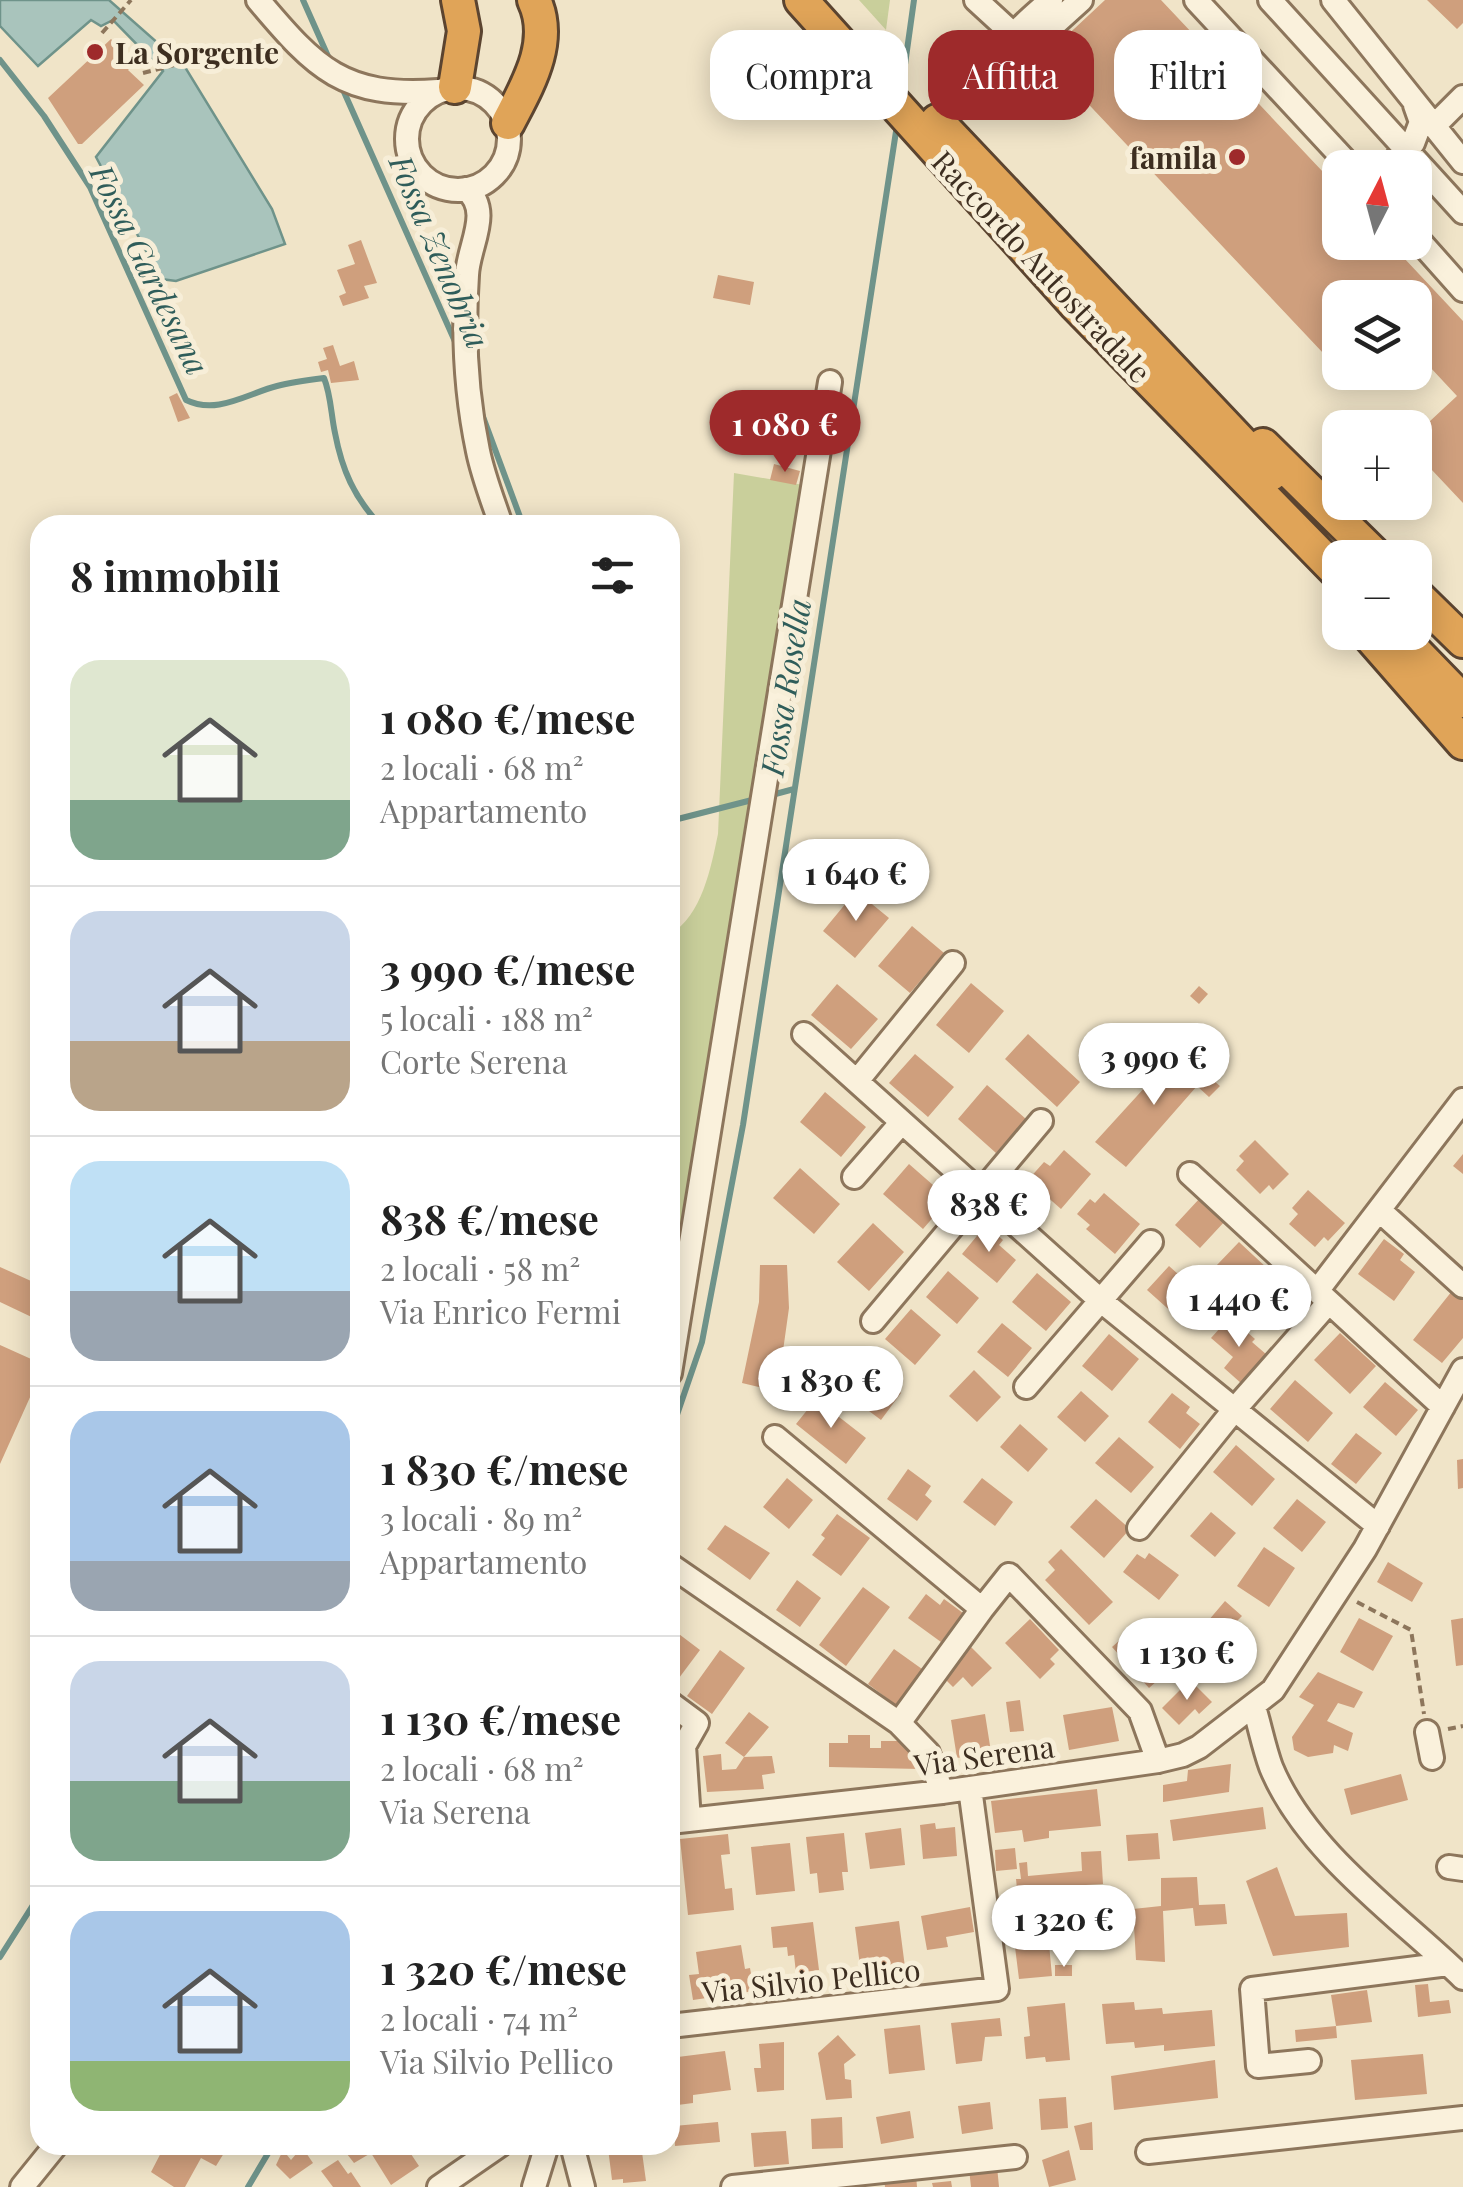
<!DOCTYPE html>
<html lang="it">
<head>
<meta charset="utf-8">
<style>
	body { margin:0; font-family:"Playfair Display",serif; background:#f2f2f2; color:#222; height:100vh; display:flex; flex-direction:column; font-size:38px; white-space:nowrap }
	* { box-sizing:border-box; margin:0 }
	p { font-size:32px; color:#767676 }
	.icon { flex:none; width:55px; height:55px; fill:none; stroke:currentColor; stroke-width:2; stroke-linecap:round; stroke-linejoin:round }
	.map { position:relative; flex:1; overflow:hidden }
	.sheet { position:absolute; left:30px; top:515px; width:650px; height:1640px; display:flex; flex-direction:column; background:#fff; border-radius:30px; box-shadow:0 5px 25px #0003 }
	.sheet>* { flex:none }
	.hud { position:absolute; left:710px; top:30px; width:602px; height:90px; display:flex; gap:20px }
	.needle { width:65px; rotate:6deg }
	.buttons { position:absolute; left:1322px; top:150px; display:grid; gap:20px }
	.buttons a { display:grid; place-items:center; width:110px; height:110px; border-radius:20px; background:#fff; box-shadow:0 5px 25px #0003; font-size:50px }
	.price { position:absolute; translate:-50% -85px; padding:0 22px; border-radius:35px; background:#fff; color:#222; font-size:32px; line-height:65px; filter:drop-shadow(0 2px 5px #0008) }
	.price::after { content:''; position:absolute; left:50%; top:60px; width:30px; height:22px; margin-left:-15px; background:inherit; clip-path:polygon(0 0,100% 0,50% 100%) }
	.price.active { background:#9e2a2b; color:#fff }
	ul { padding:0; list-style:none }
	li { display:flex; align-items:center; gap:30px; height:250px; padding:0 40px }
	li+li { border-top:2px solid #e0e0e0 }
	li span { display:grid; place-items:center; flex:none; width:280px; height:200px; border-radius:30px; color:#555 }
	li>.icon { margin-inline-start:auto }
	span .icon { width:120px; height:120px; fill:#fffc; stroke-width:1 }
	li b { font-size:42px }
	h2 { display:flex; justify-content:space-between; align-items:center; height:120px; padding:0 40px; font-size:42px }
	.tag { padding:0 35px; border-radius:30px; background:#fff; box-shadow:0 5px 25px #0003; font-size:35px; line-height:90px }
	.tag.active { background:#9e2a2b; color:#fff }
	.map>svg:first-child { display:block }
</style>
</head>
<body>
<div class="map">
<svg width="1463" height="2187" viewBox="0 0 1463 2187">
	<rect width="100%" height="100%" fill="#f0e4c8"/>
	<!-- green -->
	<path fill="#c9cf9b" d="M859,0H890L886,30Z
		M734,473L809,486L670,1337V934C702,916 711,867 718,834Z"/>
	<!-- water -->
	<path fill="#a9c4bc" stroke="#6f938a" stroke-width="2.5" d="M0,0H109L185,67L272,209L285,244L176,281L161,279L96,157L163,71L113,20L101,26L91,20L38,66L0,26Z"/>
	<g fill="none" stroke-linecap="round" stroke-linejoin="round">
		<!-- stream -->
		<path stroke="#6f938a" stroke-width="6" d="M303,0L331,63
			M0,60L44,116L90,187L186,400C217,415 246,394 277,386C292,382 308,380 324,378C331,395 331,415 335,433C342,470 354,497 380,525
			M340,83L457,346
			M901,93L914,0
			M482,414L523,525
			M768,796L794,789
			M670,821L756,799
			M670,1435L702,1342L743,1125L897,125
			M0,1957L40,1894
			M248,2187L273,2145"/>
	</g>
	<!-- building -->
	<path fill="#cf9f7d" d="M1105,0H1161L1340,190V242H1389L1463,321V503L1415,452V435L1457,396L1415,351V298H1340V371L1044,57Z
		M1427,0H1463V23L1457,29Z
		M111,39L135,62L128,70L144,85L82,144H78L48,98Z
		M361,240L377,283L364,286L369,298L343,306L339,296L346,293L337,270L355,264L348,245Z
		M718,275L754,282L750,305L713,298Z
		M333,345L340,366L354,361L359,380L331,383L328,370L321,372L318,362L327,359L323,348Z
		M1341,372H1365L1352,384Z
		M177,393L190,418L178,422L169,397Z
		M774,464L800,471L796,485L770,480Z
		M856,891L889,918L855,958L823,931Z
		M912,926L944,953L910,993L878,966Z
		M971,983L1004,1011L969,1053L936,1025Z
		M837,984L878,1019L851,1049L811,1015Z
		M1199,986L1208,994L1199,1004L1190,996Z
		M1028,1034L1080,1082L1057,1107L1005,1059Z
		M1178,1051L1220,1086L1209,1097L1197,1086L1126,1167L1095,1142Z
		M915,1054L954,1087L928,1117L889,1083Z
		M987,1085L1026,1119L996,1153L958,1119Z
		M825,1092L866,1127L841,1157L800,1122Z
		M1255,1140L1289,1174L1273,1190L1269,1185L1260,1194L1236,1170L1244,1161L1239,1156Z
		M1064,1150L1091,1174L1061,1209L1028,1180L1044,1162L1050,1166Z
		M1463,1154V1174L1453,1166Z
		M909,1164L949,1199L923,1229L883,1194Z
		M800,1168L840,1204L814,1234L773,1198Z
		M1308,1190L1345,1223L1328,1241L1324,1237L1315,1247L1289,1224L1298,1214L1292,1208Z
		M1104,1193L1140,1224L1115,1254L1086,1229L1090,1225L1077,1214L1090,1199L1095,1203Z
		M1200,1198L1226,1220L1200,1248L1175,1225Z
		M873,1223L904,1252L869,1291L837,1262Z
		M986,1225L1003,1240L999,1245L1016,1260L997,1283L962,1254Z
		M1384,1239L1404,1254L1400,1260L1415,1272L1394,1301L1358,1274Z
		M1239,1242L1267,1268L1245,1292L1216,1266Z
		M760,1265H787L789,1308L782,1358L771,1390L742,1383L759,1302Z
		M1169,1266L1206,1299L1185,1324L1147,1290Z
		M0,1267L40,1285V1321L0,1302Z
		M948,1271L979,1298L957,1324L926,1297Z
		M1037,1273L1071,1302L1046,1331L1012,1302Z
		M1285,1278L1311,1300L1289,1325L1263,1303Z
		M1452,1291L1463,1299V1338L1442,1363L1413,1340Z
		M911,1309L941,1335L915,1365L885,1339Z
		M1230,1317L1255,1339L1252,1342L1267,1355L1242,1384L1224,1368L1233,1357L1211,1338Z
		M1002,1323L1032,1348L1008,1377L977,1352Z
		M1340,1333L1376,1366L1350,1394L1314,1360Z
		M1109,1334L1139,1359L1112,1391L1082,1366Z
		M0,1345L40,1363V1375L0,1464Z
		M852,1349L877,1368L874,1372L901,1393L881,1420L853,1399L856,1395L831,1376Z
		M974,1370L1001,1397L977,1422L949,1396Z
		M1295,1380L1333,1413L1308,1442L1270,1409Z
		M1385,1382L1418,1410L1396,1436L1363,1407Z
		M1081,1391L1109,1416L1085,1442L1057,1417Z
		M1172,1393L1190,1407L1186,1413L1200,1424L1180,1449L1148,1422Z
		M816,1399L866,1438L846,1464L796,1424Z
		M1020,1424L1048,1449L1028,1472L1000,1447Z
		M1356,1433L1382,1453L1356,1484L1331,1464Z
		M1119,1437L1154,1467L1131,1493L1095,1463Z
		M1236,1445L1275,1479L1252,1506L1213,1472Z
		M1463,1459V1488L1458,1489L1457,1460Z
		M908,1469L931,1486L925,1495L932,1501L917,1521L887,1499Z
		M787,1478L813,1500L789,1529L763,1507Z
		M982,1478L1013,1502L995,1526L963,1502Z
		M1096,1499L1130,1529L1104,1558L1070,1527Z
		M1297,1499L1326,1522L1302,1552L1273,1528Z
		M1211,1512L1236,1533L1215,1557L1190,1536Z
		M837,1514L870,1538L841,1576L812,1555L825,1538L821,1535Z
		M725,1525L770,1553L750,1580L707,1549Z
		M1264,1547L1295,1568L1269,1607L1237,1586Z
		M1061,1549L1113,1602L1089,1625L1045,1580L1055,1570L1048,1562Z
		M1149,1553L1179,1575L1159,1600L1123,1572L1137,1554L1145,1559Z
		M1388,1562L1423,1583L1412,1602L1377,1582Z
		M797,1580L821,1598L800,1627L776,1610Z
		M863,1587L890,1607L846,1666L819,1645Z
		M926,1594L940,1605L944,1599L963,1613L941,1642L908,1618Z
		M1225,1601L1242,1616L1237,1621L1248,1630L1218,1664L1191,1641Z
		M1359,1618L1393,1636L1373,1671L1340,1652Z
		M1463,1618V1665L1456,1666L1451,1620Z
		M1030,1619L1059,1650L1050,1659L1055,1664L1040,1679L1005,1643Z
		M1137,1625L1174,1666L1149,1688L1112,1647Z
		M671,1628L700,1650L676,1682L670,1678Z
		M970,1646L992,1668L972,1687L963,1677L953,1687L940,1674Z
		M894,1649L922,1669L896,1705L868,1684Z
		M720,1650L745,1668L712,1714L687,1696Z
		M1318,1672L1363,1692L1354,1708L1338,1703L1327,1721L1353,1733L1348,1751L1334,1745L1333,1753L1308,1757L1294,1750L1292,1737L1314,1705L1299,1697Z
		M1190,1680L1212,1702L1199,1714L1195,1709L1179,1725L1162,1708Z
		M1020,1700L1024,1731L1010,1732L1006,1702Z
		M1112,1707L1119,1741L1069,1750L1063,1715Z
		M749,1712L769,1727L744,1757L725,1743Z
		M985,1714L991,1752L957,1758L951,1720Z
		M848,1735H870V1748H881V1741H905V1746H911V1752H920V1769L829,1767V1743H848Z
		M721,1754L722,1770L736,1769L744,1757L772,1756L775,1773L762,1775L764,1789L707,1792L703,1756Z
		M1231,1764L1229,1792L1163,1802V1785L1187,1781L1188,1770Z
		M1401,1774L1408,1800L1351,1815L1344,1789Z
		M1097,1789L1101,1826L1049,1831V1838L1024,1842L1022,1830L995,1833L991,1801Z
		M1263,1807L1266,1829L1173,1841L1170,1820Z
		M935,1823L936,1829L955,1827L957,1856L923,1859L920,1825Z
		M901,1828L905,1865L870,1869L865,1833Z
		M844,1833L848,1872H842L844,1890L819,1893L817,1873L810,1874L806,1837Z
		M1158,1833L1160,1859L1128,1861L1126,1835Z
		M728,1834L730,1854L721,1855L725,1889L732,1888L734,1910L688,1915L680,1839Z
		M790,1843L795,1891L756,1895L751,1847Z
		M1015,1848L1017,1869L996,1871L995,1850Z
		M1101,1851L1103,1884L1017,1889L1016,1879H1021L1019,1863L1027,1862L1028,1876L1082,1871L1081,1852Z
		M1277,1867L1295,1916L1347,1913L1349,1947L1273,1956L1246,1881Z
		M1197,1877L1199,1905L1225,1904L1227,1924L1195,1926L1193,1908L1163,1911L1165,1962L1136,1960L1133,1909L1161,1906V1878Z
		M1045,1897L1048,1925L1014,1928L1012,1901Z
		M970,1907L974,1932L946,1937L948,1947L927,1950L921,1916Z
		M899,1921L906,1975L862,1981L855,1927Z
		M813,1922L819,1970L796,1973L794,1955L788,1956L787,1947L773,1948L771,1927Z
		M1049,1944L1052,1976L1019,1979L1015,1947Z
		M741,1945L745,1969L750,1968L754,1991L693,2000L689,1975L699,1974L696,1952Z
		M1055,1965H1072V1976H1055Z
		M1428,1984L1430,2002L1449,2000L1451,2013L1418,2017L1415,1985Z
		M1367,1990L1372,2022L1336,2026L1331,1995Z
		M1134,2002L1135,2010L1162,2008L1163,2014L1212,2010L1215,2046L1164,2051V2045L1135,2048L1134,2042L1106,2044L1102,2004Z
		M1065,2003L1070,2060L1046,2062L1045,2057L1026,2059L1024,2037L1030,2036L1027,2007Z
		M1000,2018L1002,2036L985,2037L982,2061L956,2064L951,2023Z
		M920,2025L925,2070L889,2074L884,2029Z
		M1336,2026L1337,2038L1296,2042L1295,2030Z
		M838,2035L856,2055L844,2064L845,2079L851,2080L852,2098L826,2100L818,2053Z
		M784,2042V2090L757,2092L754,2068H761L759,2044Z
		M725,2051L731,2090L693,2095V2103L670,2106V2058Z
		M1423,2054L1427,2094L1355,2100L1351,2060Z
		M1215,2060L1218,2098L1114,2110L1111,2076Z
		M1066,2097L1068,2128L1041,2130L1039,2099Z
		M990,2102L993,2129L962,2134L958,2106Z
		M910,2111L914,2138L881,2144L876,2117Z
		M842,2117L843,2148L812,2149L811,2119Z
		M718,2122L720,2142L675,2146L674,2126Z
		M1092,2122L1093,2150H1080L1074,2126Z
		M786,2131L789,2164L754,2167L751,2133Z
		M165,2145H229L216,2166L201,2158L185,2187H174L151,2172Z
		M340,2145H405L419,2166L391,2185L371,2153L354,2163Z
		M641,2145L646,2181L623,2183V2179L612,2180L608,2148Z
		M302,2147L313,2163L290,2179L276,2165L283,2150L291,2160Z
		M1069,2150L1076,2180L1049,2187L1042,2160Z
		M338,2160L348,2174L351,2172L361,2187H333L321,2171Z
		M997,2166L999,2187H971L969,2169Z
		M916,2175L917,2187H885L884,2178Z
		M951,2181L952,2187H933L932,2183Z"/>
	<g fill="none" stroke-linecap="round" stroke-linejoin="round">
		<!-- minor casing -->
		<g stroke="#8d765c" stroke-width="28">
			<path id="minor" d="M258,0C316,69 344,98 438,91
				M976,0L1013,34L1015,45
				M1196,0L1352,168
				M1270,0L1463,212
				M1333,0L1463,162
				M1018,86L1013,71L1018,57L1081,0
				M407 139a51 51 0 1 1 102 0a51 51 0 1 1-102 0Z
				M998,98C992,47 1016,31 1051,0
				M1434,126L1463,97
				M1387,168L1413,143L1421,122L1415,105
				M466,189C493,211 468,246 467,275C463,333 466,394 478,451C483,476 493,501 501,525
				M1415,236L1463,290
				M804,1034L1100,1300L1378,1526
				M857,1081L953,963
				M1190,1174L1443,1407
				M854,1177L902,1122
				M1379,1210L1463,1286
				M1317,1291L1463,1100
				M873,1321L1041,1121
				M670,1373L830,382
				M1026,1387L1151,1242
				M775,1437L982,1609L899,1723
				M1139,1528L1234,1410L1329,1302
				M670,1565L899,1723L928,1753L942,1792
				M982,1609L1009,1575L1140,1711L1158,1761
				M670,1703L697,1723L684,1746L689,1820
				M1254,1707C1260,1727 1264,1748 1271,1767C1306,1852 1399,1916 1463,1978
				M1427,1732L1432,1758
				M670,1822L942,1792L1158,1761L1183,1755L1199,1747L1273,1690L1365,1549L1463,1370
				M1449,1867L1463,1869
				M670,2026L997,1989L970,1788
				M1309,2061L1258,2066L1252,1989L1448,1964
				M572,2145L583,2187
				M1148,2152L1463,2118
				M22,2187L56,2145
				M439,2187L500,2145
				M534,2187L547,2145
				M733,2187L1015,2157"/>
		</g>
		<!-- highway casing -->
		<g stroke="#5b4430" stroke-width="38">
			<path id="highway" d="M801,0L1076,305L1340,575
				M455,87L464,31L458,0
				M937,121L1271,474
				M508,123C527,86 554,42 534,0
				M1263,445L1378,558
				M1415,594L1463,641
				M1366,632L1463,743
				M1396,632L1463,701"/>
		</g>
		<!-- path -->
		<path stroke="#8d765c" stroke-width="4" stroke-dasharray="8 5" stroke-linecap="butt" d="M102,33L131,0
			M143,73L201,58
			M1357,1602L1411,1630L1424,1714
			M1448,1729L1463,1726"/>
		<!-- minor -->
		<use href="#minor" stroke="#faf1dc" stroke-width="22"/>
		<!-- highway -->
		<use href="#highway" stroke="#e0a458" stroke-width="32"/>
	</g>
	<!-- markers -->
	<g fill="#9e2a2b" stroke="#f7eed8" stroke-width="4">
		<circle cx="95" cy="52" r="10"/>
		<circle cx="1237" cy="157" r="10"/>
	</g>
	<g text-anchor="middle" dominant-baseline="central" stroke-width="10" stroke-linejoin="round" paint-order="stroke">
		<!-- poi labels -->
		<g font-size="30" font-weight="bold" fill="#3d2e20" stroke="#f7eed8" text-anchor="start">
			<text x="115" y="52">La Sorgente</text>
			<text x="1217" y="157" text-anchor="end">famila</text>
		</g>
		<!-- street labels -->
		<g font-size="30" fill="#3d2e20" stroke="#f7eed8">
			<text transform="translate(1042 266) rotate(47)">Raccordo Autostradale</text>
			<text transform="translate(984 1755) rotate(-8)">Via Serena</text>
			<text transform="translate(811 1980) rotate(-6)">Via Silvio Pellico</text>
		</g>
		<!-- water labels -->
		<g font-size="32" font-style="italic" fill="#2f5d5a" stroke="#f7eed8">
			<text transform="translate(441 251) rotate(67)">Fossa Zenobria</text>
			<text transform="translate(151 269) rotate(64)">Fossa Gardesana</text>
			<text transform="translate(784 687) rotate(-81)">Fossa Rosella</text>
		</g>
	</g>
</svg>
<div class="buttons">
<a><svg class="needle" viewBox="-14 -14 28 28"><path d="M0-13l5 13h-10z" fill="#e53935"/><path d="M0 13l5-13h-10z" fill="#767676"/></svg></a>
<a><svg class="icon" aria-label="layers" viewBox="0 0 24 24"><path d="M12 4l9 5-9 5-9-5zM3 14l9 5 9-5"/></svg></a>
<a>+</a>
<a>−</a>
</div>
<b class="price active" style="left:785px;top:475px">1 080 €</b>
<b class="price" style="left:856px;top:924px">1 640 €</b>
<b class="price" style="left:1154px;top:1108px">3 990 €</b>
<b class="price" style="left:989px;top:1255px">838 €</b>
<b class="price" style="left:1239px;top:1350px">1 440 €</b>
<b class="price" style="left:831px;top:1431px">1 830 €</b>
<b class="price" style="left:1187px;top:1703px">1 130 €</b>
<b class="price" style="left:1064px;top:1970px">1 320 €</b>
<div class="hud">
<a class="tag">Compra</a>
<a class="tag active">Affitta</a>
<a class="tag">Filtri</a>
</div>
<section class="sheet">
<h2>8 immobili<svg class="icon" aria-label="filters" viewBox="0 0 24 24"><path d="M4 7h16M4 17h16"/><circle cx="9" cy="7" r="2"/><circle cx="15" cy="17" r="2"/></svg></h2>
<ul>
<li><span style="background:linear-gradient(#dfe7d0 70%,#7fa58c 0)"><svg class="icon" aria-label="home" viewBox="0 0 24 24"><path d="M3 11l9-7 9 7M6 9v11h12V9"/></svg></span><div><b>1 080 €/mese</b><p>2 locali · 68 m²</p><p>Appartamento</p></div></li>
<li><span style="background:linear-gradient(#c9d6e8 65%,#b9a48a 0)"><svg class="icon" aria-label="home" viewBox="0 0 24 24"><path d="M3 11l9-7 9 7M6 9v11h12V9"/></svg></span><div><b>3 990 €/mese</b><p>5 locali · 188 m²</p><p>Corte Serena</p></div></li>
<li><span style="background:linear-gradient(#bfe0f5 65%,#9aa5b1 0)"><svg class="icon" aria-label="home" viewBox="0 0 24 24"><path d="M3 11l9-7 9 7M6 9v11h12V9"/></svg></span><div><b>838 €/mese</b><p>2 locali · 58 m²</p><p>Via Enrico Fermi</p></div></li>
<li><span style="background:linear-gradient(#a9c7e8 75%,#9aa5b1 0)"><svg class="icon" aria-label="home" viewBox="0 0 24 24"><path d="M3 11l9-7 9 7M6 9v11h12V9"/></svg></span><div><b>1 830 €/mese</b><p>3 locali · 89 m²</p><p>Appartamento</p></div></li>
<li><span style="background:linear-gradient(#c9d6e8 60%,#7fa58c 0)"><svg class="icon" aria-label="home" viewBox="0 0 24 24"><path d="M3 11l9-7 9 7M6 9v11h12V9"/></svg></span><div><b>1 130 €/mese</b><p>2 locali · 68 m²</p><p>Via Serena</p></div></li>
<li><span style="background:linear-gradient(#a9c7e8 75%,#8fb573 0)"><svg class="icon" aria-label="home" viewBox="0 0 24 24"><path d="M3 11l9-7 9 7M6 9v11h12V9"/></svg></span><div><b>1 320 €/mese</b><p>2 locali · 74 m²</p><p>Via Silvio Pellico</p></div></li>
</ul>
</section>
</div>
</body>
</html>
